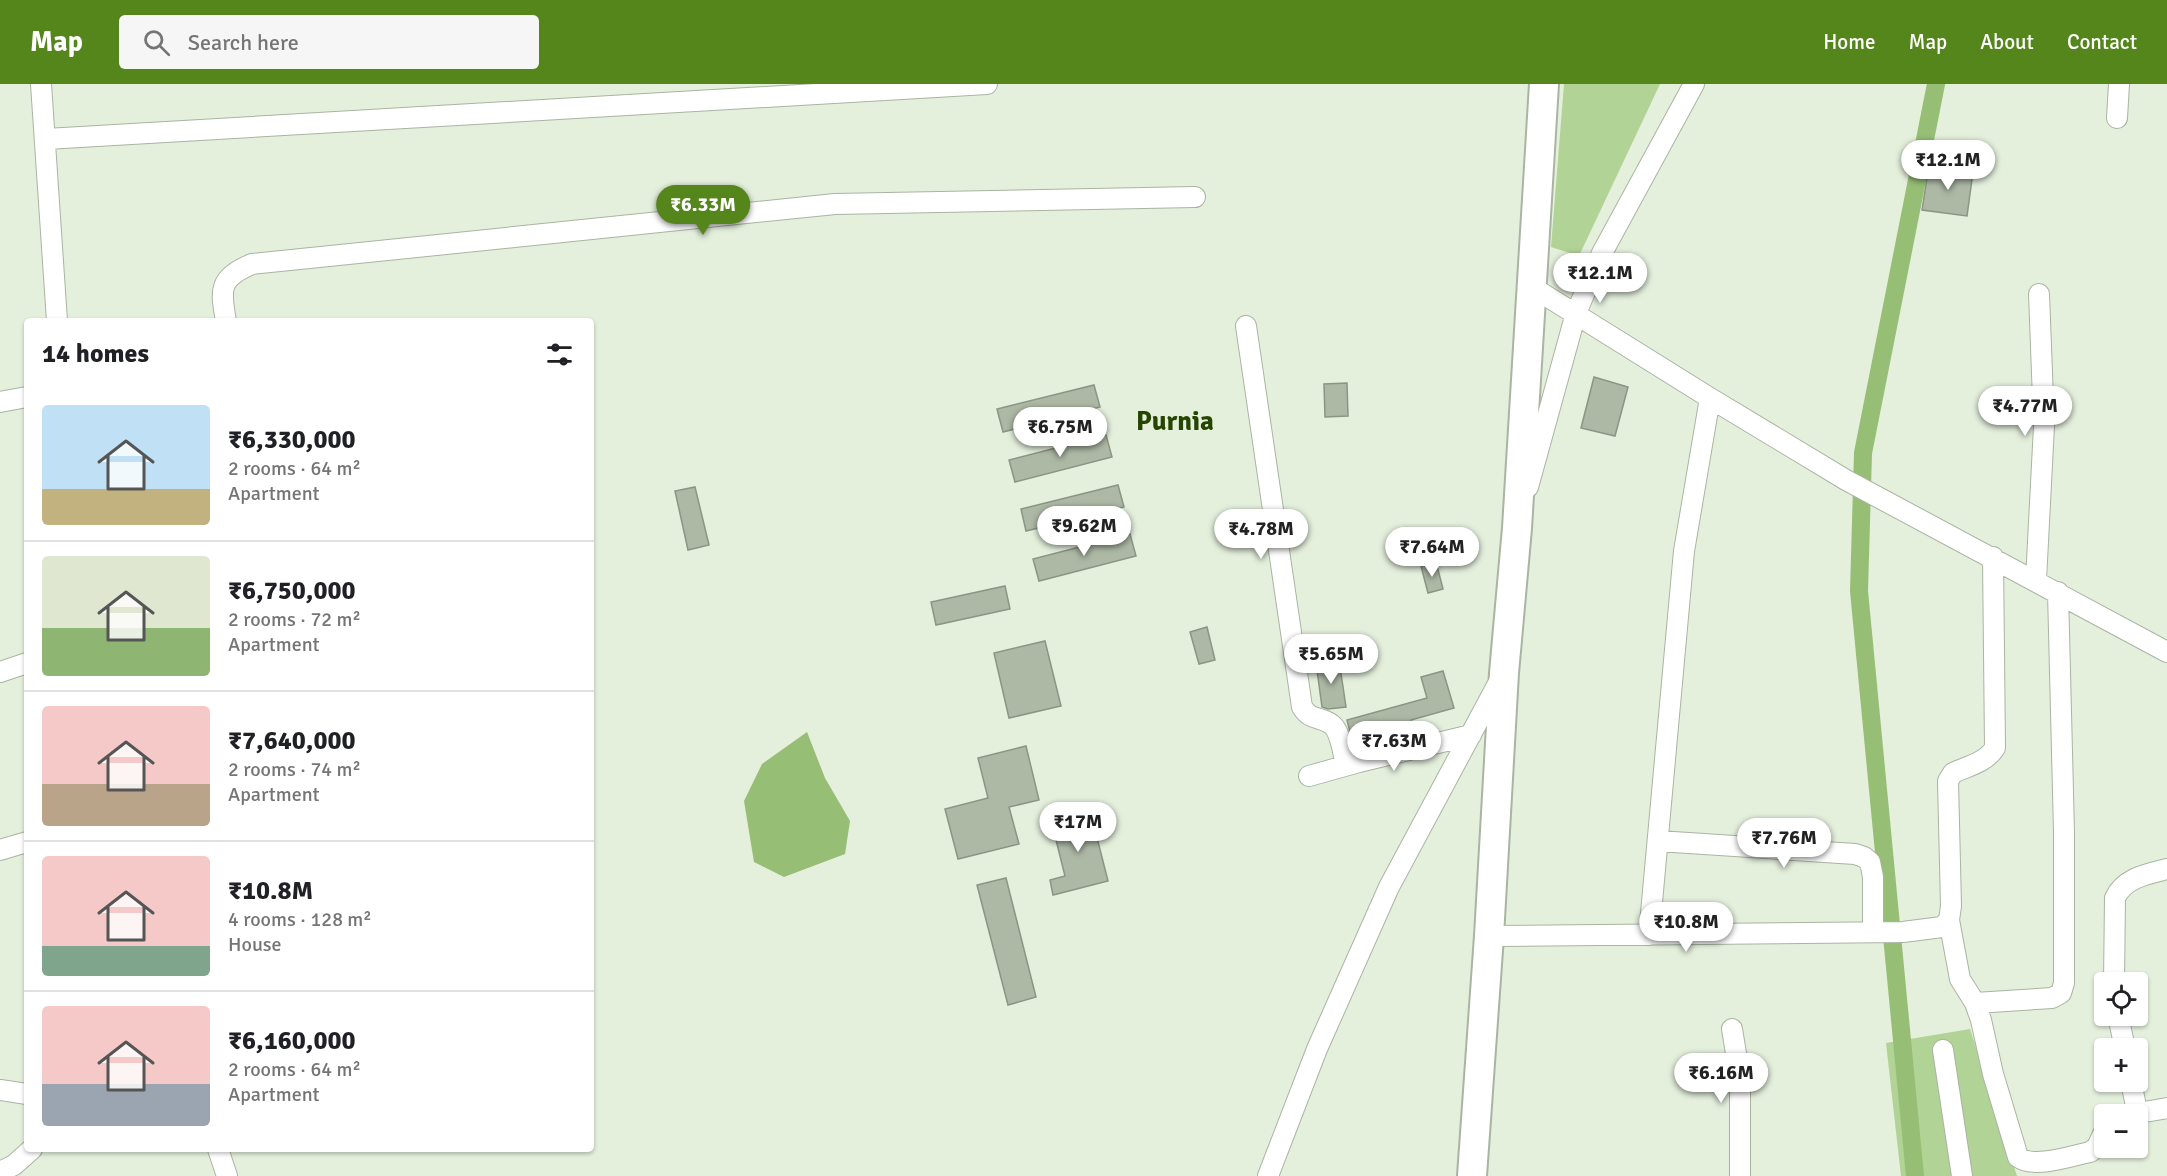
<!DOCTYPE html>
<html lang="en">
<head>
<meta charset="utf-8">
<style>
	body { margin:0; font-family:Signika,sans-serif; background:#f6f6f6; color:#202124; height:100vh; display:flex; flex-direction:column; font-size:22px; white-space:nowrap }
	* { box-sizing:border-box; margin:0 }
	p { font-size:20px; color:#757577 }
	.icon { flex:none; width:33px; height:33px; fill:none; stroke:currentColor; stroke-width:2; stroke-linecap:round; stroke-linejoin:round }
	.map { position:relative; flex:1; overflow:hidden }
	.sheet { position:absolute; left:24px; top:234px; width:570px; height:834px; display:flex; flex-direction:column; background:#fff; border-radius:6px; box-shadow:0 2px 4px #0004 }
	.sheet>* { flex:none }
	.fabs { position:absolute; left:2094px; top:888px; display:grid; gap:12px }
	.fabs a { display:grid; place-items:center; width:54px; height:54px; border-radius:6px; background:#fff; box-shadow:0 2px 4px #0004; font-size:30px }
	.price { position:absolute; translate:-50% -51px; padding:0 14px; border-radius:21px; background:#fff; color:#222; font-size:20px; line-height:39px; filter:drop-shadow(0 2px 3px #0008) }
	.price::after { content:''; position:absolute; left:50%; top:36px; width:18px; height:14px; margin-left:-9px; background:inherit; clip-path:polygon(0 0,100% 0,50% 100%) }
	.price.selected { background:#54861b; color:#fff }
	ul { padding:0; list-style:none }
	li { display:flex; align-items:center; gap:18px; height:150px; padding:0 18px }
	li+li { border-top:2px solid #e0e0e0 }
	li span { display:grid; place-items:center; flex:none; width:168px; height:120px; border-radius:6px; color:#555 }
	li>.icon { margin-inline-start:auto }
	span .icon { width:72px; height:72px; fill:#fffc; stroke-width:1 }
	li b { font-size:26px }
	h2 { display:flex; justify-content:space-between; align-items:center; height:72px; padding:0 18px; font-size:26px }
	header { display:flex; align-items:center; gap:36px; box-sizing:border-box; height:84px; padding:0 30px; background:#54861b; color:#fff }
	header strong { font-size:28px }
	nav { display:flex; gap:33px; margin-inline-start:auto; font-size:21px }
	.search { width:420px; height:54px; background:#f6f6f6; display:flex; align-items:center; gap:15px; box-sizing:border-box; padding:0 21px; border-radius:6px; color:#757577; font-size:22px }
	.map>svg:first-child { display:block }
</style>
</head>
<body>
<header>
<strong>Map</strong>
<div class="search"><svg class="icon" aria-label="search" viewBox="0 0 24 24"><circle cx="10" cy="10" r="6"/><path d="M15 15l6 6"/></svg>Search here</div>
<nav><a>Home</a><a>Map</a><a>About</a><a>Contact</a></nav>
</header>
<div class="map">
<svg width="2167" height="1092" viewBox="0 0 2167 1092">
	<rect width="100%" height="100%" fill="#e4efdc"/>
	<!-- green -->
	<path fill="#b1d396" d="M1564,0H1660L1579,172L1551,163Z
		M1970,945L2017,1092H1901L1886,959Z"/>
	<!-- water -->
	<path fill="#96be75" d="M807,648L825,694L850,737L845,770L784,793L754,778L744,717L762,680Z"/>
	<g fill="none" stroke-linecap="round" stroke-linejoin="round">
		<!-- canal -->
		<path stroke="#96be75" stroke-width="18" d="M1915,1092L1859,507L1863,369L1936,0"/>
	</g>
	<!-- building -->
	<path fill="#adb8a5" stroke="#8b9584" stroke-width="1.5" d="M1929,81L1973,88L1967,132L1922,126Z
		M1594,293L1628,303L1615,352L1581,344Z
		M1347,299L1348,332L1325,333L1324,300Z
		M1094,301L1100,323L1003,348L997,325Z
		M1106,351L1112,373L1015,398L1009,376Z
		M1118,401L1124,423L1026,447L1021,425Z
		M695,403L709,461L688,466L675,407Z
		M1130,450L1136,472L1039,497L1033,475Z
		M1436,478L1443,505L1428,509L1421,482Z
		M1005,502L1010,525L936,541L931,518Z
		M1207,543L1215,576L1199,580L1190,548Z
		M1045,557L1061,622L1009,634L994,569Z
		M1339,576L1346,623L1328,625L1322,623L1316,579Z
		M1443,587L1454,624L1411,636L1414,649L1375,660L1371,646L1351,652L1347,636L1427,614L1421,593Z
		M1026,662L1039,716L1009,723L1019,760L958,775L945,725L988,714L978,674Z
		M1090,726L1108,797L1053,811L1050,796L1065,792L1051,736Z
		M1006,794L1036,913L1008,921L977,801Z"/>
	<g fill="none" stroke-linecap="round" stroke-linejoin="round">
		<!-- minor casing -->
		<g stroke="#aab4a2" stroke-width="22">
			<path id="minor" d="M41,0L57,237
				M2117,34L2119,0
				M46,55L987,0
				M1532,203L1710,314L1846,396L2167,568
				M226,237C220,205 219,194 252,180L835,120L1195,113
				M1246,242L1302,623C1311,637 1319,632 1331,640C1341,647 1343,670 1346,681
				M0,318L27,313
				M1528,403L1576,229L1602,169L1694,0
				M2036,496L2044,342L2039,210
				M0,588L27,579
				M1309,692L1359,678L1471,651
				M1658,757L1855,770L1864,773L1870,778L1873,793V848
				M0,766L27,758
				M1949,836L1960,895L1975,919L1981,936L1993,990L2018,1073C2034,1085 2071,1072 2090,1068L2097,1063L2104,1048
				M1649,851L1684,467L1710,314
				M1489,852L1903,848L1942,843L1949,836L1951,822L1948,697L1953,689C1968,682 1985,679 1995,664L1993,473
				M2114,898L2115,814C2124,794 2147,790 2167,785
				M1975,919L2052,914L2061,909L2064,899V748L2058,508
				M2118,932L2125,964
				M1732,945L1740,994V1092
				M1943,966L1962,1092
				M2131,998L2136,1022L2133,1030
				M0,1006L27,1010
				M2133,1030L2167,1024
				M218,1065L227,1092
				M0,1088L14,1081L32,1065
				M1268,1092L1317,965L1389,803L1500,596"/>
		</g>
		<!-- highway casing -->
		<g stroke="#aab4a2" stroke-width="32">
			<path id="highway" d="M1472,1092L1489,852L1504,589L1517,444L1544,0"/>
		</g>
		<!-- minor -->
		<use href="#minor" stroke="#fff" stroke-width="20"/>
		<!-- highway -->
		<use href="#highway" stroke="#fff" stroke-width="28"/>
	</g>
	<g text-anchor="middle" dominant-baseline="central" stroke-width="4.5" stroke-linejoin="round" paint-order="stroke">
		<!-- town labels -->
		<g font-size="27" font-weight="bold" fill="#264600" stroke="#e4efdc">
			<text x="1175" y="337">Purnia</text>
		</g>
	</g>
</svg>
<div class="fabs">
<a><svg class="icon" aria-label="locate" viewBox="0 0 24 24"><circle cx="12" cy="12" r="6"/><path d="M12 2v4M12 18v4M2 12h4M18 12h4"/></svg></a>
<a>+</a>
<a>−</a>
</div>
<b class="price" style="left:1948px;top:107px">₹12.1M</b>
<b class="price selected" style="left:703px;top:152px">₹6.33M</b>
<b class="price" style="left:1600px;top:220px">₹12.1M</b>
<b class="price" style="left:2025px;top:353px">₹4.77M</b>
<b class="price" style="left:1060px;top:374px">₹6.75M</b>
<b class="price" style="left:1084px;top:473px">₹9.62M</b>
<b class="price" style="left:1261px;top:476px">₹4.78M</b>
<b class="price" style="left:1432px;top:494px">₹7.64M</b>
<b class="price" style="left:1331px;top:601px">₹5.65M</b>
<b class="price" style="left:1394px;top:688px">₹7.63M</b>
<b class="price" style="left:1078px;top:769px">₹17M</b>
<b class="price" style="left:1784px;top:785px">₹7.76M</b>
<b class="price" style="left:1686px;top:869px">₹10.8M</b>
<b class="price" style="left:1721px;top:1020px">₹6.16M</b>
<section class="sheet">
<h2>14 homes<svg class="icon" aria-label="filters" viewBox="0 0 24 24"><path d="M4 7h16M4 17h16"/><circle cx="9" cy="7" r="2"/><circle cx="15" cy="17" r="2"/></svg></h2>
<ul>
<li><span style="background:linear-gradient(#bfe0f5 70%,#c2b280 0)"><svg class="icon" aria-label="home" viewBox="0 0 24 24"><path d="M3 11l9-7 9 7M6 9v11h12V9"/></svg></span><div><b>₹6,330,000</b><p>2 rooms · 64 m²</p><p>Apartment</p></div></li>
<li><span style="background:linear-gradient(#dfe7d0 60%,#8fb573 0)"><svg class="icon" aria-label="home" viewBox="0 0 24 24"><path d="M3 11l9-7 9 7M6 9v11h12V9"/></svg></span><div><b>₹6,750,000</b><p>2 rooms · 72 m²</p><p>Apartment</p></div></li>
<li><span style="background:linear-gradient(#f6c9c9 65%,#b9a48a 0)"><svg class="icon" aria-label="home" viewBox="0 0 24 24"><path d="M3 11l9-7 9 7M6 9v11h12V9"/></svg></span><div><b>₹7,640,000</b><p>2 rooms · 74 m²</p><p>Apartment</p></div></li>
<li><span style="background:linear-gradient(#f6c9c9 75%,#7fa58c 0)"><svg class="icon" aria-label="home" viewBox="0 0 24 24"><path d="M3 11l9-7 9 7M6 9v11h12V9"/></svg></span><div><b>₹10.8M</b><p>4 rooms · 128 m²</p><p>House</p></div></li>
<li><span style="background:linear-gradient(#f6c9c9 65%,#9aa5b1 0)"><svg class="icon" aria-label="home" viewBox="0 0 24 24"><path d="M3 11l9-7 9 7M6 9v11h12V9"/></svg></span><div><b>₹6,160,000</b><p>2 rooms · 64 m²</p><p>Apartment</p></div></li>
</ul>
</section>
</div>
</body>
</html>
